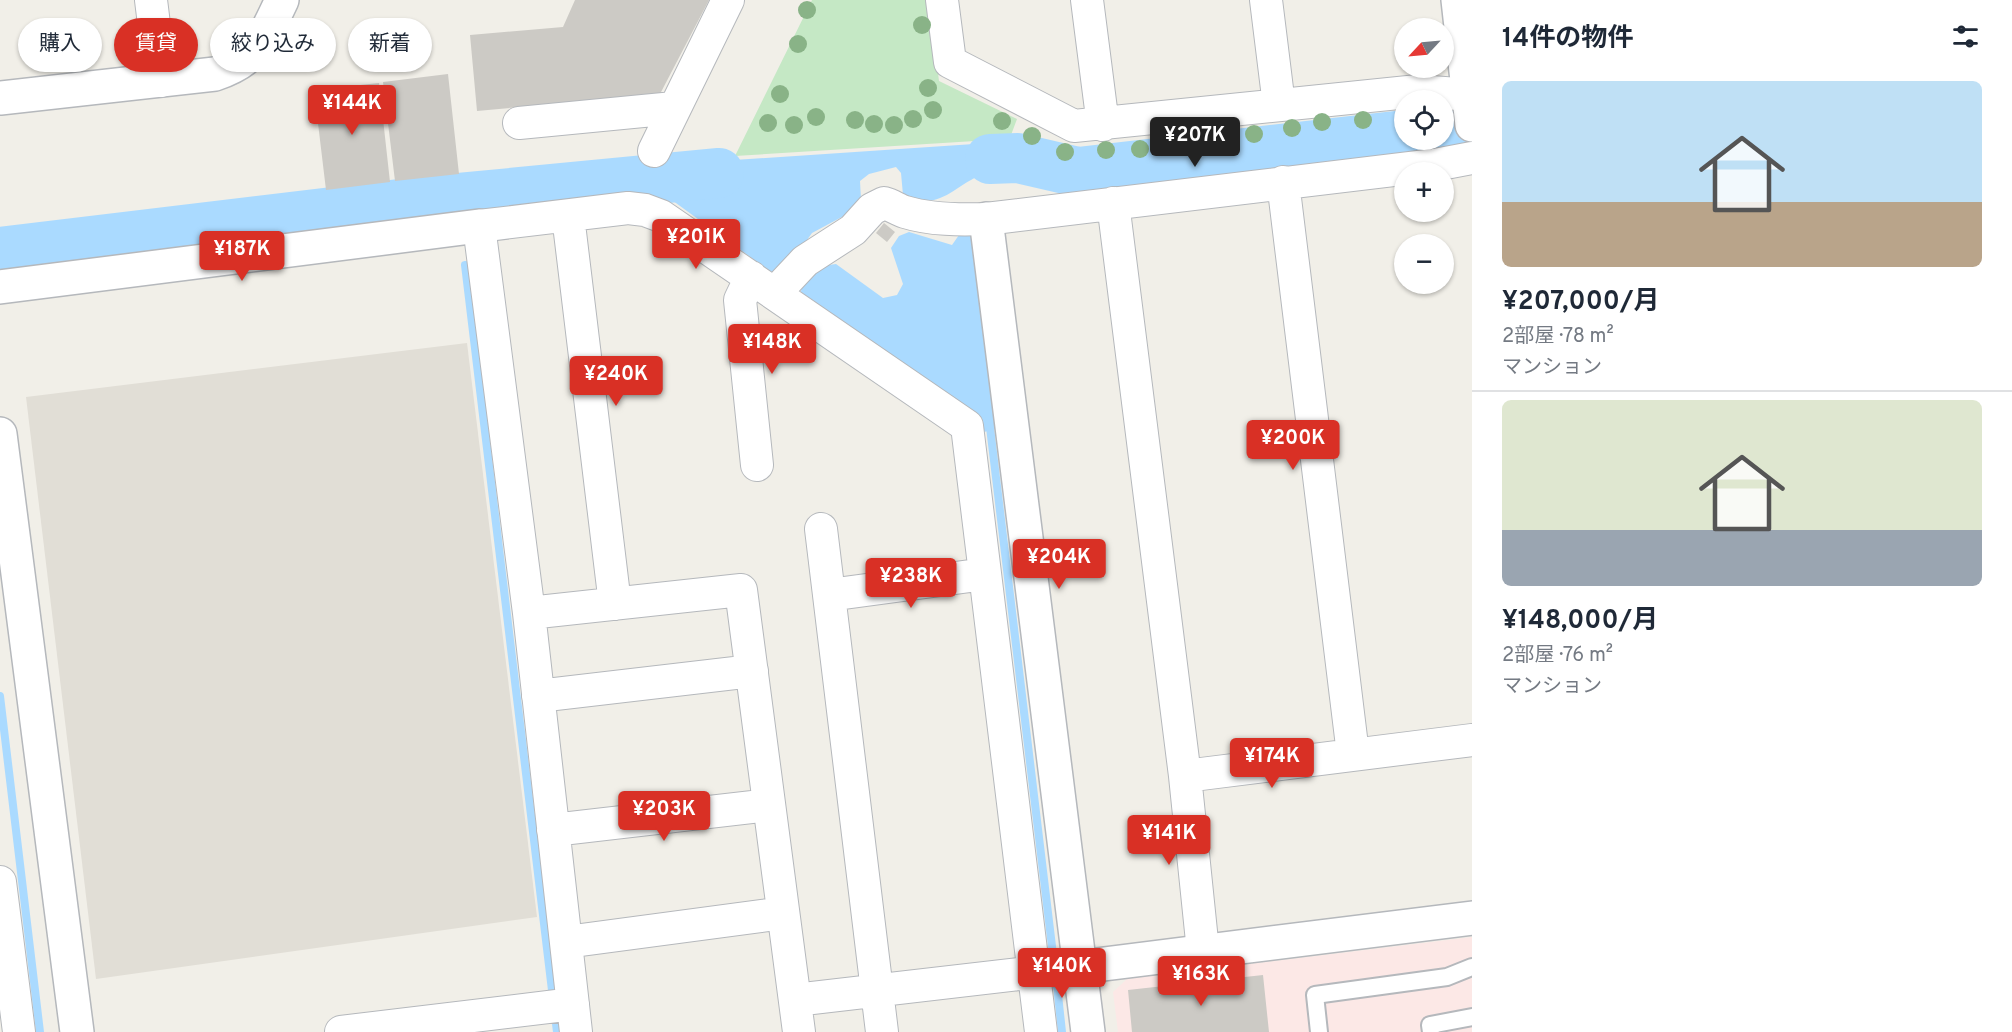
<!DOCTYPE html>
<html lang="ja">
<head>
<meta charset="utf-8">
<style>
	body { margin:0; font-family:Overpass,"Noto Sans JP",sans-serif; background:#f2f2f3; color:#1f2937; height:100vh; display:flex; flex-direction:column; font-size:22px; white-space:nowrap }
	* { box-sizing:border-box; margin:0 }
	p { font-size:20px; color:#747a83 }
	.icon { flex:none; width:33px; height:33px; fill:none; stroke:currentColor; stroke-width:2; stroke-linecap:round; stroke-linejoin:round }
	.map { position:relative; flex:1; overflow:hidden }
	.sheet { display:flex; flex-direction:column; background:#fff; width:540px }
	.sheet>* { flex:none }
	.top-card { position:absolute; left:18px; top:18px; width:570px; height:54px; display:flex; gap:12px }
	.needle { width:39px; rotate:244deg }
	.fabs { position:absolute; left:1394px; top:18px; display:grid; gap:12px }
	.fabs a { display:grid; place-items:center; width:60px; height:60px; border-radius:50%; background:#fff; box-shadow:0 2px 4px #0004; font-size:30px }
	.price { position:absolute; translate:-50% -51px; padding:0 14px; border-radius:6px; background:#d93025; color:#fff; font-size:20px; line-height:39px; filter:drop-shadow(0 2px 3px #0008) }
	.price::after { content:''; position:absolute; left:50%; top:36px; width:18px; height:14px; margin-left:-9px; background:inherit; clip-path:polygon(0 0,100% 0,50% 100%) }
	.price.on { background:#222; color:#fff }
	ul { padding:0; list-style:none }
	li { display:grid; align-content:center; gap:12px; height:318px; padding:0 30px }
	li+li { border-top:2px solid #e0e1e3 }
	li span { display:grid; place-items:center; height:186px; border-radius:9px; color:#555 }
	li>.icon { margin-inline-start:auto }
	span .icon { width:108px; height:108px; fill:#fffc; stroke-width:1 }
	li b { font-size:26px }
	h2 { display:flex; justify-content:space-between; align-items:center; height:72px; padding:0 30px; font-size:26px }
	.pill { padding:0 21px; border-radius:27px; background:#fff; box-shadow:0 2px 4px #0004; font-size:21px; line-height:54px }
	.pill.on { background:#d93025; color:#fff }
	main { display:flex; flex:1; min-height:0 }
	.map>svg:first-child { display:block }
</style>
</head>
<body>
<main>
<div class="map">
<svg width="1472" height="1032" viewBox="0 0 1472 1032">
	<rect width="100%" height="100%" fill="#f1efe8"/>
	<!-- education -->
	<path fill="#e1ded6" d="M467,343L537,917L96,979L26,397Z"/>
	<!-- medical -->
	<path fill="#fce8e6" d="M1472,937V1032H1118L1113,992L1127,979Z"/>
	<!-- green -->
	<path fill="#c5e8c5" d="M812,0H929L939,81L1017,119L1008,143L975,141L735,156Z"/>
	<!-- water -->
	<path fill="#aadaff" d="M974,144L1029,146L1058,161L1056,175C1036,170 1002,166 983,174C953,186 939,213 903,195L901,173L896,167L869,174L860,181L861,200L853,211L812,233L804,244L822,266L836,264L883,298L897,295L903,284L891,248L899,236L909,232L952,245L959,235L974,233L996,429L984,432L982,418L801,292L803,275L790,263L771,272L669,198L641,197L659,165Z"/>
	<g fill="none" stroke-linecap="round" stroke-linejoin="round">
		<!-- stream -->
		<path stroke="#aadaff" stroke-width="8" d="M457,197L458,205
			M465,265L557,1032
			M989,419L1054,963
			M0,696L40,1032
			M1056,976L1062,1032"/>
		<!-- river -->
		<path stroke="#aadaff" stroke-width="50" d="M1443,130L1472,127
			M990,159L1018,158L1078,172L1404,135
			M0,252L416,202L719,173"/>
	</g>
	<!-- building -->
	<path fill="#cccac5" d="M575,0H709L660,94L477,111L470,35L563,27Z
		M448,74L459,174L395,181L383,82Z
		M379,83L390,182L326,190L314,90Z
		M884,223L895,232L887,242L876,233Z
		M1263,975L1269,1032H1132L1128,990Z"/>
	<g fill="none" stroke-linecap="round" stroke-linejoin="round">
		<!-- service casing -->
		<g stroke="#b5b8bc" stroke-width="20">
			<path id="service" d="M1319,1032L1315,995L1447,977L1472,967
				M1431,1032L1430,1025L1472,1017"/>
		</g>
		<!-- minor casing -->
		<g stroke="#b5b8bc" stroke-width="34">
			<path id="minor" d="M151,0L161,81
				M942,0L950,62L1074,126L1418,91L1472,95
				M1087,0L1103,125
				M1266,0L1279,105
				M519,123L674,108
				M654,151L728,0
				M1283,182L1353,754
				M1113,203L1185,776L1203,951
				M568,216L615,604
				M751,277L740,300L757,465
				M775,293L805,261L853,230L872,209L884,203C892,205 898,210 905,212C931,220 960,220 986,219L1435,165L1472,158
				M821,529L882,1032
				M829,595L985,574
				M529,613L741,590L799,1032
				M538,696L752,671
				M1185,776L1472,740
				M553,830L769,805
				M0,882L19,1032
				M566,942L783,913
				M795,1000L1080,967
				M341,1032L573,1004
				M576,1032L529,613L479,226L628,208L645,210L661,216L967,426L1041,1032"/>
		</g>
		<!-- tertiary casing -->
		<g stroke="#b5b8bc" stroke-width="36">
			<path id="tertiary" d="M1458,0L1472,125
				M0,98L215,74C258,60 264,37 282,0
				M986,219L1088,1032
				M0,287L479,226
				M0,434L77,1032
				M1080,967L1472,918"/>
		</g>
		<!-- service -->
		<use href="#service" stroke="#fff" stroke-width="16"/>
		<!-- minor -->
		<use href="#minor" stroke="#fff" stroke-width="32"/>
		<!-- tertiary -->
		<use href="#tertiary" stroke="#fff" stroke-width="33"/>
	</g>
	<!-- trees -->
	<g fill="#89b387">
		<circle cx="807" cy="10" r="9"/>
		<circle cx="922" cy="25" r="9"/>
		<circle cx="798" cy="44" r="9"/>
		<circle cx="928" cy="88" r="9"/>
		<circle cx="780" cy="94" r="9"/>
		<circle cx="933" cy="110" r="9"/>
		<circle cx="816" cy="117" r="9"/>
		<circle cx="913" cy="119" r="9"/>
		<circle cx="855" cy="120" r="9"/>
		<circle cx="1363" cy="120" r="9"/>
		<circle cx="1002" cy="121" r="9"/>
		<circle cx="1322" cy="122" r="9"/>
		<circle cx="768" cy="123" r="9"/>
		<circle cx="874" cy="124" r="9"/>
		<circle cx="794" cy="125" r="9"/>
		<circle cx="894" cy="125" r="9"/>
		<circle cx="1292" cy="128" r="9"/>
		<circle cx="1254" cy="134" r="9"/>
		<circle cx="1032" cy="136" r="9"/>
		<circle cx="1218" cy="138" r="9"/>
		<circle cx="1173" cy="144" r="9"/>
		<circle cx="1140" cy="149" r="9"/>
		<circle cx="1106" cy="150" r="9"/>
		<circle cx="1065" cy="152" r="9"/>
	</g>
</svg>
<div class="fabs">
<a><svg class="needle" viewBox="-14 -14 28 28"><path d="M0-13l5 13h-10z" fill="#e53935"/><path d="M0 13l5-13h-10z" fill="#747a83"/></svg></a>
<a><svg class="icon" aria-label="locate" viewBox="0 0 24 24"><circle cx="12" cy="12" r="6"/><path d="M12 2v4M12 18v4M2 12h4M18 12h4"/></svg></a>
<a>+</a>
<a>−</a>
</div>
<b class="price" style="left:352px;top:136px">¥144K</b>
<b class="price on" style="left:1195px;top:168px">¥207K</b>
<b class="price" style="left:696px;top:270px">¥201K</b>
<b class="price" style="left:242px;top:282px">¥187K</b>
<b class="price" style="left:772px;top:375px">¥148K</b>
<b class="price" style="left:616px;top:407px">¥240K</b>
<b class="price" style="left:1293px;top:471px">¥200K</b>
<b class="price" style="left:1059px;top:590px">¥204K</b>
<b class="price" style="left:911px;top:609px">¥238K</b>
<b class="price" style="left:1272px;top:789px">¥174K</b>
<b class="price" style="left:664px;top:842px">¥203K</b>
<b class="price" style="left:1169px;top:866px">¥141K</b>
<b class="price" style="left:1062px;top:999px">¥140K</b>
<b class="price" style="left:1201px;top:1007px">¥163K</b>
<div class="top-card">
<a class="pill">購入</a>
<a class="pill on">賃貸</a>
<a class="pill">絞り込み</a>
<a class="pill">新着</a>
</div>
</div>
<section class="sheet">
<h2>14件の物件<svg class="icon" aria-label="filters" viewBox="0 0 24 24"><path d="M4 7h16M4 17h16"/><circle cx="9" cy="7" r="2"/><circle cx="15" cy="17" r="2"/></svg></h2>
<ul>
<li><span style="background:linear-gradient(#bfe0f5 65%,#b9a48a 0)"><svg class="icon" aria-label="home" viewBox="0 0 24 24"><path d="M3 11l9-7 9 7M6 9v11h12V9"/></svg></span><div><b>¥207,000/月</b><p>2部屋 · 78 m²</p><p>マンション</p></div></li>
<li><span style="background:linear-gradient(#dfe7d0 70%,#9aa5b1 0)"><svg class="icon" aria-label="home" viewBox="0 0 24 24"><path d="M3 11l9-7 9 7M6 9v11h12V9"/></svg></span><div><b>¥148,000/月</b><p>2部屋 · 76 m²</p><p>マンション</p></div></li>
</ul>
</section>
</main>
</body>
</html>
